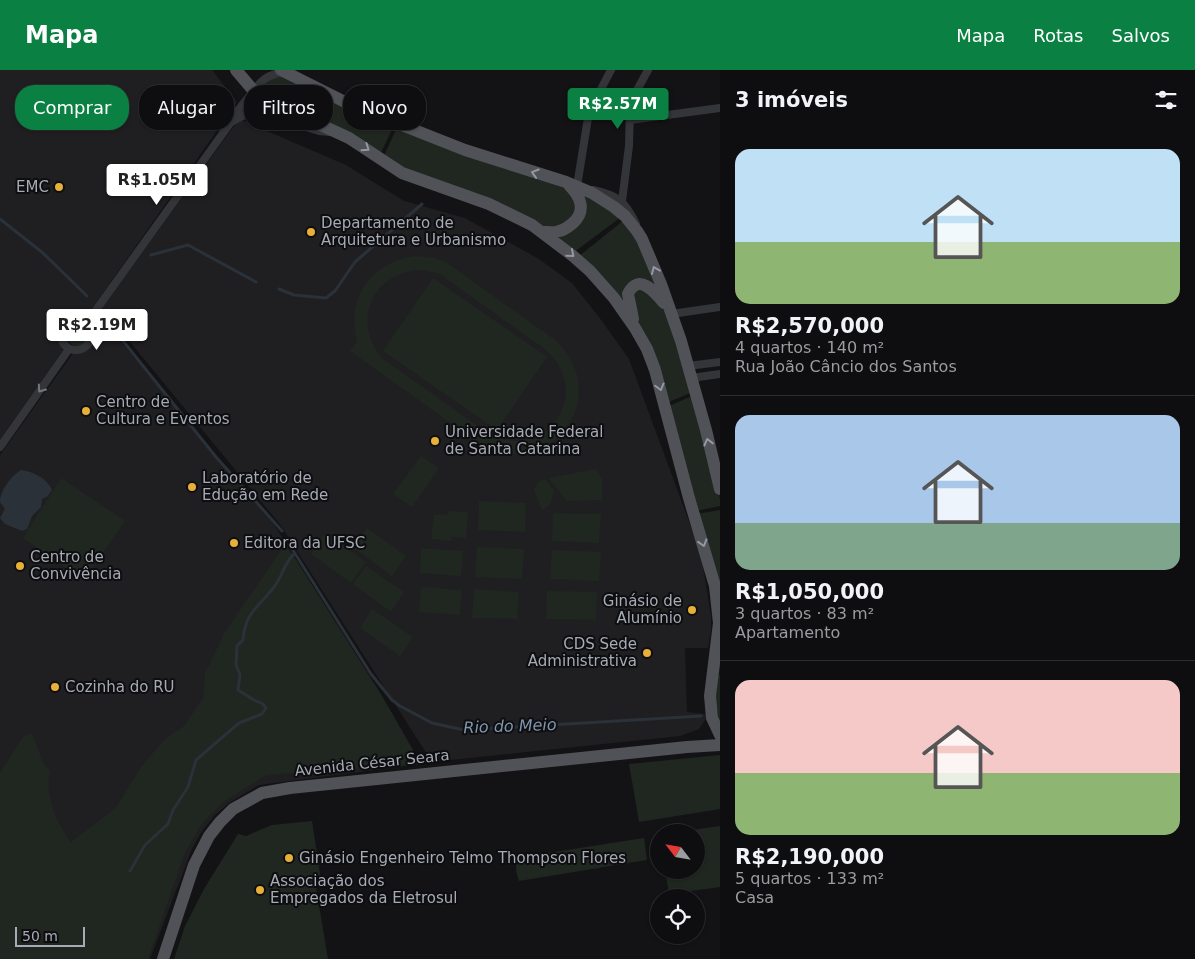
<!DOCTYPE html>
<html lang="pt">
<head>
<meta charset="utf-8">
<style>
	body { margin:0; font-family:"DejaVu Sans",sans-serif; background:#1c1c1e; color:#f1f3f6; height:100vh; display:flex; flex-direction:column; font-size:19px; white-space:nowrap }
	* { box-sizing:border-box; margin:0 }
	p { font-size:16px; color:#9b9c9f }
	.icon { flex:none; width:28px; height:28px; fill:none; stroke:currentColor; stroke-width:2; stroke-linecap:round; stroke-linejoin:round }
	.map { position:relative; flex:1; overflow:hidden }
	.sheet { display:flex; flex-direction:column; background:#0e0e10; width:475px }
	.sheet>* { flex:none }
	.hud { position:absolute; left:15px; top:15px; width:475px; height:45px; display:flex; gap:10px }
	.needle { width:32px; rotate:301deg }
	.controls { position:absolute; left:650px; top:754px; display:grid; gap:10px }
	.controls a { display:grid; place-items:center; width:55px; height:55px; border-radius:50%; background:#0e0e10; box-shadow:0 1px 4px #0004,0 0 0 1px #2e2e30; font-size:25px }
	.scale { position:absolute; left:15px; bottom:12px; width:70px; box-sizing:border-box; padding-left:5px; border:2px solid #a5aab4; border-top:0; font-size:14px; line-height:18px; white-space:nowrap; color:#a5aab4; -webkit-text-stroke:4px #0e0e10; paint-order:stroke }
	.price { position:absolute; translate:-50% -42px; padding:0 11px; border-radius:5px; background:#fff; color:#222; font-size:16px; line-height:32px; filter:drop-shadow(0 1px 2px #0008) }
	.price::after { content:''; position:absolute; left:50%; top:30px; width:15px; height:11px; margin-left:-8px; background:inherit; clip-path:polygon(0 0,100% 0,50% 100%) }
	.price.selected { background:#0b8043; color:#fff }
	ul { padding:0; list-style:none }
	li { display:grid; align-content:center; gap:10px; height:265px; padding:0 15px }
	li+li { border-top:1px solid #2e2e30 }
	li span { display:grid; place-items:center; height:155px; border-radius:15px; color:#555 }
	li>.icon { margin-inline-start:auto }
	span .icon { width:90px; height:90px; fill:#fffc; stroke-width:1 }
	li b { font-size:21px }
	h2 { display:flex; justify-content:space-between; align-items:center; height:60px; padding:0 15px; font-size:21px }
	.pill { padding:0 18px; border-radius:20px; background:#0e0e10; box-shadow:0 1px 4px #0004,0 0 0 1px #2e2e30; font-size:18px; line-height:45px }
	.pill.selected { background:#0b8043; color:#fff }
	header { display:flex; align-items:center; gap:30px; box-sizing:border-box; height:70px; padding:0 25px; background:#0b8043; color:#fff }
	header strong { font-size:24px }
	nav { display:flex; gap:28px; margin-inline-start:auto; font-size:18px }
	main { display:flex; flex:1; min-height:0 }
	.map>svg:first-child { display:block }
</style>
</head>
<body>
<header>
<strong>Mapa</strong>
<nav><a>Mapa</a><a>Rotas</a><a>Salvos</a></nav>
</header>
<main>
<div class="map">
<svg width="720" height="889" viewBox="0 0 720 889">
	<rect width="100%" height="100%" fill="#131315"/>
	<!-- built -->
	<path fill="#1f1f22" d="M0,0H212L237,32L0,370Z
		M239,49L346,95L404,131L465,148L539,189L572,213L599,247L629,289L701,484L711,546V560L708,578H685L687,642L705,644L706,649L699,659L680,666L432,692L279,453L102,238Z
		M99,247L112,261L275,456L382,626L421,694L259,715L229,733L215,745L202,761L192,779L150,889H0V385Z"/>
	<!-- green -->
	<path fill="#1f2720" fill-rule="evenodd" d="M284,5L394,55L380,85L271,31L259,17L272,7Z
		M398,55L566,115L579,135L565,156L546,158L409,103L383,88Z
		M578,119L621,147L573,183L550,164L579,151Z
		M624,150L632,160L658,218L638,211L627,240L578,187Z
		M415,186L435,188L446,192L554,269C614,322 556,409 484,377L350,281L357,272C346,228 370,193 415,186ZM416,200H424L440,204L546,280C593,322 548,391 490,365L382,288C352,252 371,206 416,200Z
		M433,208L547,287L497,360L383,281Z
		M641,217L667,243L693,322L666,333L634,241L635,219Z
		M67 266a10 10 0 1 1 20 0a10 10 0 1 1-20 0Z
		M694,325L720,429V436L696,441L667,337Z
		M421,386L439,398L412,437L393,424Z
		M596,399L602,409V430L567,431L548,408Z
		M61,408L125,451L84,510L23,468Z
		M545,409L554,420C552,429 552,436 542,440L534,420L538,412Z
		M479,431L526,433L525,462L478,460Z
		M720,440V529L696,444Z
		M448,441L468,442L466,468L452,467L451,471L431,469L434,445L448,444Z
		M553,443L601,444L599,473L552,471Z
		M367,458L406,486L392,506L353,477Z
		M325,463L366,492L351,513L311,484Z
		M284,476L293,485L382,626L421,694L266,705L223,732L201,755L185,783L148,889H0V703L23,667L32,663L43,693L50,701C44,725 57,754 71,772L116,738L141,697L165,669L184,656L203,628L205,603L225,562Z
		M477,477L524,479L522,509L475,507Z
		M421,478L463,481L461,506L420,503Z
		M552,480L601,482L599,511L550,509Z
		M366,496L404,522L391,542L353,514Z
		M421,517L462,520L460,545L419,542Z
		M474,519L519,522L517,549L472,548Z
		M547,521L597,522L596,550L546,549Z
		M372,539L413,567L400,586L360,558Z
		M720,604V661L713,612Z
		M720,685V739L639,752L629,694Z
		M312,751L321,810L315,811L328,889H174L185,856L204,819L238,764L246,766L272,755Z
		M720,756V817L669,824L665,800H696V762H677Z
		M644,768L647,790L519,811C516,801 513,794 522,787Z"/>
	<!-- water -->
	<path fill="#2a3138" d="M21,400C32,401 48,409 52,420L48,426L42,429L41,437L32,446L27,459L22,461L5,454L0,448L5,439L0,432C0,421 11,406 21,400Z"/>
	<g fill="none" stroke-linecap="round" stroke-linejoin="round">
		<!-- stream -->
		<path stroke="#2a3138" stroke-width="3" d="M0,149L43,183L87,226
			M151,185L188,175L256,212
			M279,219L294,225L326,228L335,221L355,192L422,134
			M103,246L216,387L282,461
			M289,474L371,604L392,630L400,636L432,653L464,660L701,646
			M130,801L145,775L168,754L173,740L188,717L196,690L239,653L262,644L266,638L263,634L254,630L238,620L240,604L236,595L237,576L243,570C245,542 259,537 274,517C283,506 284,492 295,483"/>
		<!-- minor -->
		<path stroke="#343539" stroke-width="8" d="M630,50L720,38
			M231,52L254,40H275L306,57L319,61L329,62
			M580,117L577,116L589,42L611,0
			M593,120C617,125 626,132 636,154
			M622,131L629,76L630,37L636,22L648,0
			M671,244L720,237
			M61 265a15 15 0 1 1 30 0a15 15 0 1 1-30 0Z
			M86,254L231,52C235,43 241,37 247,29C259,14 263,5 284,2
			M688,296L720,292
			M691,308L720,304
			M0,377L69,279"/>
		<!-- primary -->
		<path stroke="#505258" stroke-width="12" d="M236,0L253,20L265,29L349,68L402,103L489,134L532,155L573,186L590,201L614,228L635,258L647,279L655,300L689,428L715,516L719,553L710,626L712,648L720,665
			M281,0L351,35L465,80L566,112L592,123L614,137L625,146L637,161L642,169L661,214L681,271L706,360L720,419
			M543,162C548,162 555,163 559,161C565,160 569,156 573,153C587,140 580,126 569,115
			M633,249L628,224C638,202 655,222 664,233
			M163,889L194,795L209,766L220,752L233,739L262,723L290,718L687,677L720,675"/>
	</g>
	<!-- one-way arrows -->
	<defs><path id="oneway-chevron" d="M-2-3.5L2.5 0L-2 3.5" fill="none" stroke-width="1.6" stroke-linecap="round" stroke-linejoin="round" transform="scale(1.25)"/></defs>
	<g stroke="#9498a2">
		<use href="#oneway-chevron" transform="translate(366 78) rotate(34)"/>
		<use href="#oneway-chevron" transform="translate(535 103) rotate(-163)"/>
		<use href="#oneway-chevron" transform="translate(571 184) rotate(40)"/>
		<use href="#oneway-chevron" transform="translate(655 200) rotate(-113)"/>
		<use href="#oneway-chevron" transform="translate(660 317) rotate(75)"/>
		<use href="#oneway-chevron" transform="translate(708 372) rotate(-104)"/>
		<use href="#oneway-chevron" transform="translate(703 473) rotate(73)"/>
	</g>
	<use stroke="#72757d" href="#oneway-chevron" transform="translate(41 319) rotate(125)"/>
	<!-- markers -->
	<g fill="#e8b038" stroke="#0e0e10" stroke-width="2">
		<circle cx="59" cy="117" r="5"/>
		<circle cx="311" cy="162" r="5"/>
		<circle cx="86" cy="341" r="5"/>
		<circle cx="435" cy="371" r="5"/>
		<circle cx="192" cy="417" r="5"/>
		<circle cx="234" cy="473" r="5"/>
		<circle cx="20" cy="496" r="5"/>
		<circle cx="692" cy="540" r="5"/>
		<circle cx="647" cy="583" r="5"/>
		<circle cx="55" cy="617" r="5"/>
		<circle cx="289" cy="788" r="5"/>
		<circle cx="260" cy="820" r="5"/>
	</g>
	<g text-anchor="middle" dominant-baseline="central" stroke-width="4" stroke-linejoin="round" paint-order="stroke">
		<!-- poi labels -->
		<g font-size="15" fill="#a5aab4" stroke="#0e0e10" text-anchor="start">
			<text x="49" y="117" text-anchor="end">EMC</text>
			<text x="321" y="153">Departamento de<tspan x="321" dy="17">Arquitetura e Urbanismo</tspan></text>
			<text x="96" y="332">Centro de<tspan x="96" dy="17">Cultura e Eventos</tspan></text>
			<text x="445" y="362">Universidade Federal<tspan x="445" dy="17">de Santa Catarina</tspan></text>
			<text x="202" y="408">Laboratório de<tspan x="202" dy="17">Edução em Rede</tspan></text>
			<text x="244" y="473">Editora da UFSC</text>
			<text x="30" y="487">Centro de<tspan x="30" dy="17">Convivência</tspan></text>
			<text x="682" y="531" text-anchor="end">Ginásio de<tspan x="682" dy="17">Alumínio</tspan></text>
			<text x="637" y="574" text-anchor="end">CDS Sede<tspan x="637" dy="17">Administrativa</tspan></text>
			<text x="65" y="617">Cozinha do RU</text>
			<text x="299" y="788">Ginásio Engenheiro Telmo Thompson Flores</text>
			<text x="270" y="811">Associação dos<tspan x="270" dy="17">Empregados da Eletrosul</tspan></text>
		</g>
		<!-- street labels -->
		<g font-size="15" fill="#a5aab4" stroke="#0e0e10">
			<text transform="translate(372 693) rotate(-6)">Avenida César Seara</text>
		</g>
		<!-- water labels -->
		<g font-size="16" font-style="italic" fill="#7e96ae" stroke="#0e0e10">
			<text transform="translate(510 656) rotate(-2)">Rio do Meio</text>
		</g>
	</g>
</svg>
<div class="controls">
<a><svg class="needle" viewBox="-14 -14 28 28"><path d="M0-13l5 13h-10z" fill="#e53935"/><path d="M0 13l5-13h-10z" fill="#9b9c9f"/></svg></a>
<a><svg class="icon" aria-label="locate" viewBox="0 0 24 24"><circle cx="12" cy="12" r="6"/><path d="M12 2v4M12 18v4M2 12h4M18 12h4"/></svg></a>
</div>
<div class="scale">50 m</div>
<b class="price selected" style="left:618px;top:60px">R$2.57M</b>
<b class="price" style="left:157px;top:136px">R$1.05M</b>
<b class="price" style="left:97px;top:281px">R$2.19M</b>
<div class="hud">
<a class="pill selected">Comprar</a>
<a class="pill">Alugar</a>
<a class="pill">Filtros</a>
<a class="pill">Novo</a>
</div>
</div>
<section class="sheet">
<h2>3 imóveis<svg class="icon" aria-label="filters" viewBox="0 0 24 24"><path d="M4 7h16M4 17h16"/><circle cx="9" cy="7" r="2"/><circle cx="15" cy="17" r="2"/></svg></h2>
<ul>
<li><span style="background:linear-gradient(#bfe0f5 60%,#8fb573 0)"><svg class="icon" aria-label="home" viewBox="0 0 24 24"><path d="M3 11l9-7 9 7M6 9v11h12V9"/></svg></span><div><b>R$2,570,000</b><p>4 quartos · 140 m²</p><p>Rua João Câncio dos Santos</p></div></li>
<li><span style="background:linear-gradient(#a9c7e8 70%,#7fa58c 0)"><svg class="icon" aria-label="home" viewBox="0 0 24 24"><path d="M3 11l9-7 9 7M6 9v11h12V9"/></svg></span><div><b>R$1,050,000</b><p>3 quartos · 83 m²</p><p>Apartamento</p></div></li>
<li><span style="background:linear-gradient(#f6c9c9 60%,#8fb573 0)"><svg class="icon" aria-label="home" viewBox="0 0 24 24"><path d="M3 11l9-7 9 7M6 9v11h12V9"/></svg></span><div><b>R$2,190,000</b><p>5 quartos · 133 m²</p><p>Casa</p></div></li>
</ul>
</section>
</main>
</body>
</html>
